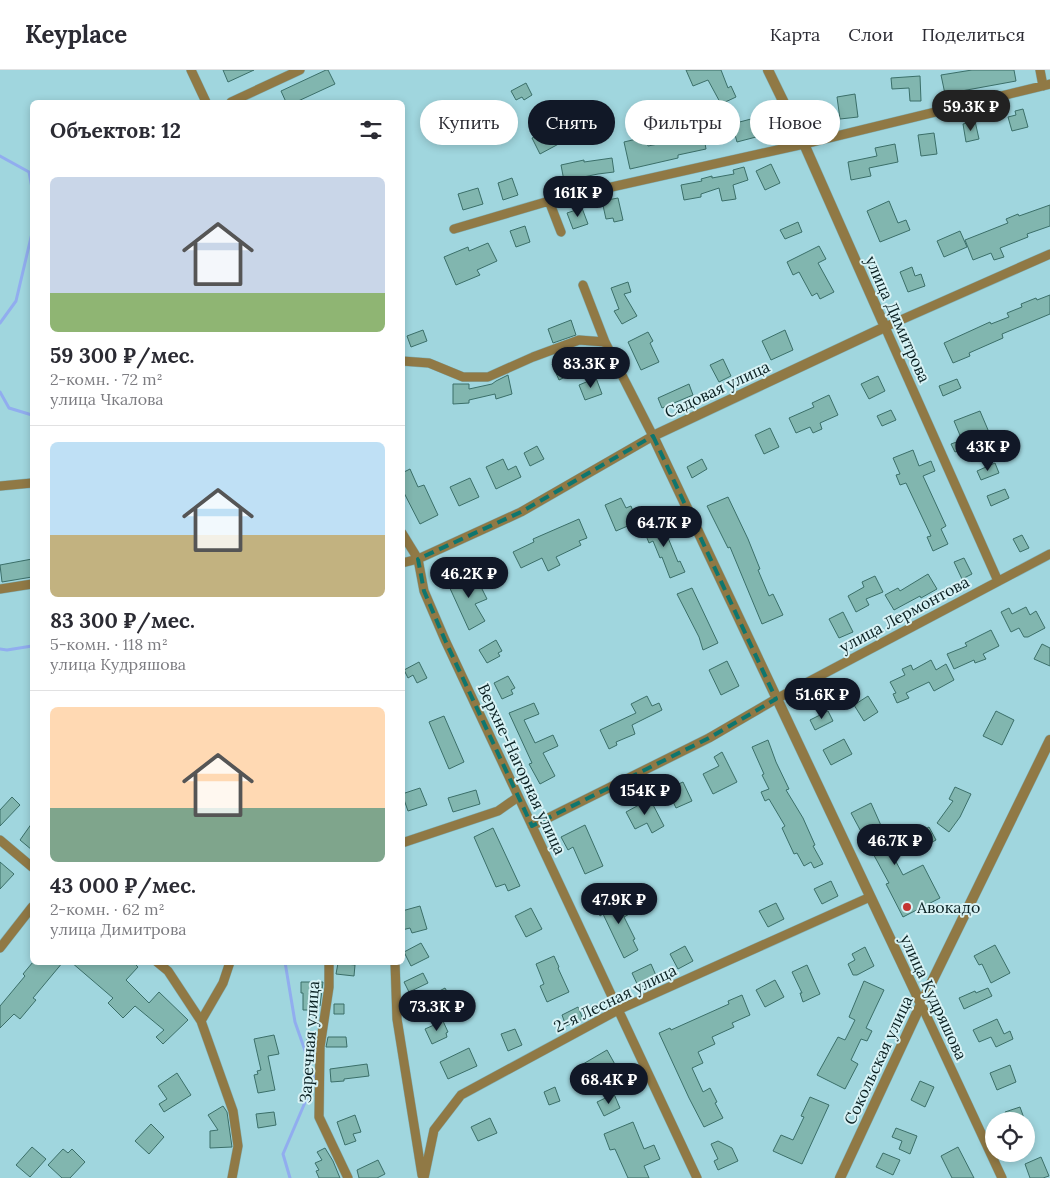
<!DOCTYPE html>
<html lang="ru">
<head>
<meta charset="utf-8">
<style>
	body { margin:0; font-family:Lora,serif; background:#f2f2f3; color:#2b2b33; height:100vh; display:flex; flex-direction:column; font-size:19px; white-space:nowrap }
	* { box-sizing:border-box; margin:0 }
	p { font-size:16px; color:#7c7c81 }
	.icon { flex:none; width:28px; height:28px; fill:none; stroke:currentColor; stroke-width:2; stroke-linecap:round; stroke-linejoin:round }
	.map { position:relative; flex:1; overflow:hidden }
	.drawer { position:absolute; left:30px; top:30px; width:375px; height:865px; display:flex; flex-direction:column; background:#fff; border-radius:8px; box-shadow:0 2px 8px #0003 }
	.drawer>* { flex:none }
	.guide { position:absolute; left:420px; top:30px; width:475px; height:45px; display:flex; gap:10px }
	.controls { position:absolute; left:985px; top:1042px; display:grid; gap:10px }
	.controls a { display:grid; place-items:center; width:50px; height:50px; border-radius:50%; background:#fff; box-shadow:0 2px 8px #0003; font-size:25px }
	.price { position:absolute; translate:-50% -42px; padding:0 11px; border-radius:18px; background:#111827; color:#fff; font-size:16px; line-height:32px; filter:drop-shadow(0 1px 2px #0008) }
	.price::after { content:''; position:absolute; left:50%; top:30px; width:15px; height:11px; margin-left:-8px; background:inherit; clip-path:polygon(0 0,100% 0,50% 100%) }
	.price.current { background:#222; color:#fff }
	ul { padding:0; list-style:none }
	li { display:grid; align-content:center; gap:10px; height:265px; padding:0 20px }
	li+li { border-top:1px solid #e1e1e2 }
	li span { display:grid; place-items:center; height:155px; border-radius:8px; color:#555 }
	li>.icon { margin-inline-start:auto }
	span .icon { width:90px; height:90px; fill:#fffc; stroke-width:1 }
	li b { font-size:21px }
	h2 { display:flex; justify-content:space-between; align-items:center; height:60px; padding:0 20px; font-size:21px }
	.pill { padding:0 18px; border-radius:22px; background:#fff; box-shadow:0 2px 8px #0003; font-size:18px; line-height:45px }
	.pill.current { background:#111827; color:#fff }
	header { display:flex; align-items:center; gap:30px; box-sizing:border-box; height:70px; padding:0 25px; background:#fff; border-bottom:1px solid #e1e1e2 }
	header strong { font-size:24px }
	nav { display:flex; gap:28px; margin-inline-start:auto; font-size:18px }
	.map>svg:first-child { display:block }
</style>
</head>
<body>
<header>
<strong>Keyplace</strong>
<nav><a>Карта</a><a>Слои</a><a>Поделиться</a></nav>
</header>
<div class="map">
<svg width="1050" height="1108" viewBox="0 0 1050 1108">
	<rect width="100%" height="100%" fill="#a0d6de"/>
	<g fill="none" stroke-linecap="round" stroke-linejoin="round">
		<!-- stream -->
		<path stroke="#91adef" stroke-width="3" d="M0,86L29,102L32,118
			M0,253L16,231L32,163
			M0,322L9,338L32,345
			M0,579L7,580L32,576
			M285,892L295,952L315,1009L283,1084L290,1108"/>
	</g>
	<!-- building -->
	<path fill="#81b6af" stroke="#3b6f69" d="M223,0H254L228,12Z
		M326,0H328L335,14L296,32H286L281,21Z
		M686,0H721L728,18L731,16L736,27L721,34L708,10L693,16Z
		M972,0H1014L1016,11L945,24L941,5Z
		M920,6L921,31H910L909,18L892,19L891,8Z
		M526,13L532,25L524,30L522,27L516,30L511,21Z
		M855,24L858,47L840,49L837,27Z
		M1023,39L1028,57L1012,61L1008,47L1016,45L1015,41Z
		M751,49L756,67L737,72L732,54Z
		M975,51L979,69L966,72L963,54Z
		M547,61L550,67L561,61L566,70L540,84L532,68Z
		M703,62L706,79L678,85V88L630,99L624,72L645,67L648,76L688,68V65Z
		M934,63L937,84L921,86L918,65Z
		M895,74L898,92L869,98L871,106L851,110L848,92L877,86L875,78Z
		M612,88L614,102L598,104L564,111L561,95L584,90V92Z
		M771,94L780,113L765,120L756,101Z
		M744,97L748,110L733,115L736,129L722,131L719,118L701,124V127L684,130L681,115L702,111L701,109L712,106V108L734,104L733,100Z
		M512,108L518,125L503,130L498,113Z
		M478,118L483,134L463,140L458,124Z
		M618,128L623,150L614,152L613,148L606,149L602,131Z
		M889,131L898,153L906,150L910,160L880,172L867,141Z
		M1050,135V156L1027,164L1028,167L1000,178L1004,187L994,190L991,183L973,190L965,170L1008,153L1006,149L1018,144L1019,146Z
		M582,138L588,154L573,159L567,143Z
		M798,152L802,162L785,169L780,160Z
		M525,156L530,172L516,177L510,161Z
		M960,161L967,177L944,187L937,171Z
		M488,173L497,191L477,200L480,205L456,215L444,187L468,177L469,181Z
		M819,176L826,189L818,193L834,222L820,229L817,223L812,226L799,202L793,205L787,192Z
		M912,197L915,206L921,204L925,216L908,222L900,202Z
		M628,212L631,222L624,224L637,246L622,254L614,241L619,239L611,218Z
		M1050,225V244L1002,264L1003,268L969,283L970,286L953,293L944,273L990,252L991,254L1009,247L1007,243L1022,237L1021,234L1036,228L1037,230Z
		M571,250L576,265L553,273L548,259Z
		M423,260L427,271L411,277L407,266Z
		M785,260L793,280L771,290L762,271Z
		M648,262L653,271L650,273L659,292L641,300L628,272Z
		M570,285L578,301L559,310L552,294Z
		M723,289L731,306L719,312L710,295Z
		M508,305L512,324L496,329L495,324L469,330V333L453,334V314H469V319L492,314L496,311Z
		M878,306L885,321L869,329L861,314Z
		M596,308L602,324L585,330L579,315Z
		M957,309L961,318L943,326L939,316Z
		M689,314L693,325L662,338L658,328Z
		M829,325L838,345L820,353L822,359L813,363L810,357L796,363L789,348L814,337L812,333Z
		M891,340L896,350L882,356L877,346Z
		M980,341L991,367L955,382L951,374L962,370L954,351Z
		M770,358L779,377L764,384L755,365Z
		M537,376L544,389L530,396L524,383Z
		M913,380L919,396L931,391L935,401L923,406L946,456L941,459L948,474L933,481L927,467L931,466L906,413L900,415L896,405L900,404L893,388Z
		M503,389L508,400L516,396L521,407L496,419L486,397Z
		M702,389L707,399L692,408L687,397Z
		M995,393L999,403L981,410L977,401Z
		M410,399L418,417L424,415L438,445L420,454L402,419V403Z
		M470,408L479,427L459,436L450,417Z
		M1005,419L1009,428L991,436L987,426Z
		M728,427L748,469L760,499L758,500L769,526L773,524L783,545L762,554L730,477L728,478L707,436Z
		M621,428L626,438L631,436L637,452L616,461L605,435Z
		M579,449L587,468L579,471L581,475L556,487L560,495L548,501L542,488L521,498L513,482L534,472L533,469Z
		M661,451L678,492L680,491L685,502L670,508L662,487L660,488L653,471L649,473L643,458Z
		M1022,465L1029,478L1020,482L1013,469Z
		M964,488L972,504L962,509L954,492Z
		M32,489V507L2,512L0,495Z
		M473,501L487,529L475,534L485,551L469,560L448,514Z
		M928,504L937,519L921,528L920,526L894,540L885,525L898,518L900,521Z
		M875,506L883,522L866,529L869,535L856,542L848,526L864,517L862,512Z
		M692,518L718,573L703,580L699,567L677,524Z
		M1026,537L1030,545L1036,541L1045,558L1028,567H1024L1019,558L1011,562L1001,542L1009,538L1012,544Z
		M843,542L853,562L839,568L829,549Z
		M991,560L999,576L983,584L986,589L975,593L974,590L954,599L947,584L967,576L965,573Z
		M496,570L502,581L498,583L500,586L487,593L479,580Z
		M1042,574L1050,578V596L1034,589Z
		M931,590L936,600L946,594L954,610L934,621L929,612L906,623L909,628L897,633L893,624L896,623L890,612L905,605L902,599L911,595L913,600Z
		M727,591L739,616L721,625L709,600Z
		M419,592L427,608L417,613L413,605L408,608L404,600Z
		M508,606L515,618L511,620L513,624L502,629L494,613Z
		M647,626L652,636L659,633L662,640L632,655L635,664L616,672L617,675L609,679L600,660L636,643L631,634Z
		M868,626L878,642L864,651L854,635Z
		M534,633L539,644L524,650L535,673L553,665L558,676L543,683L555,706L540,714L529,694L532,693L509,643Z
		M828,641L833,651L815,660L810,650Z
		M996,641L1014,650L1002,675L983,666Z
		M444,646L464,692L449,699L429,652Z
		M844,669L852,684L831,695L823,680Z
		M768,670L776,692L789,719L786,720L803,748L815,775L813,776L823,794L814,798L811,792L804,796L797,783L794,784L782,758L785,756L769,729L765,731L761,722L769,719L762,705L764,704L752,677Z
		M722,682L737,712L713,724L703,704L719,696L714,687Z
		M683,712L692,731L676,738L667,719Z
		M955,717L971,724L960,747L949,762L937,753L953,731L949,729Z
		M420,718L427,735L408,741L402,724Z
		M476,720L480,734L453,742L448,728Z
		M12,727L20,735L0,756V740Z
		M650,729L664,756L652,763L647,753L635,759L626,742Z
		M871,733L887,769L885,771L903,805L923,795L940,828L903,847L886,814L889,813L870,778L863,782L859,772L865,769L851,743Z
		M32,753V780L20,770Z
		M585,755L603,796L585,804L573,777L568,780L561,767Z
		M929,757L936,770L921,778L914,765Z
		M493,758L520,816L508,821L505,814L496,817L474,767Z
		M0,792L14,804L0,819Z
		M831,811L838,826L822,834L814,819Z
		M617,826L622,836L627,834L631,843L624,847L635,869L633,870L638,880L624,888L603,844L600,846L596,836Z
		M776,833L784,849L768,857L759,841Z
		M420,836L427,859L412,863L410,858L402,860V841Z
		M531,838L542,859L526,867L515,846Z
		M421,873L429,887L411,896L404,882Z
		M995,875L1010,903L991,913L982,894L979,895L974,886Z
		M685,876L693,891L678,899L670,884Z
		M865,877L874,896L857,905H853L848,894L855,890L852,884Z
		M554,886L559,897L558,898L569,922L547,932L540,916L544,914L536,894Z
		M33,892H63L33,928L36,930L20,949L14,944L0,958V936L25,906L23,904Z
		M71,892H133L138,897L126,910L149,933L159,922L188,950L163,974L156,967L164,960L135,936L123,948L108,933L113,928Z
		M338,893L355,895L354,906L336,904Z
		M651,894L658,910L639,918L632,903Z
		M807,895L820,924L803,932L800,923H802L792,902Z
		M423,903L428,913L409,922L404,912Z
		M775,910L784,927L765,937L756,920Z
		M864,911L884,920L866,958L872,961L867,971L861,969L851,990L858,994L845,1019L817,1005L838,967L845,970L855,950L849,947Z
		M301,912H323L320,936H314V940H303V923H301Z
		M445,918L453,932L435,941L428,927Z
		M988,918L992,926L964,939L959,928L975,921L976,923Z
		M742,925L750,945L732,953L734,957L712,967L715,974L698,982L703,993L692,998L703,1022L710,1018L717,1032L715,1033L723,1048L704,1057L689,1028L659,963L670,958L671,960L729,934L728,931Z
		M334,934H344V944H334Z
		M578,937L583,949L566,956L562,945Z
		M997,949L1004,964L1010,961L1013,969L996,977L991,967L979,972L973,960Z
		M443,951L448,962L446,963L447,967L432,974L425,959Z
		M515,959L522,975L508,981L501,964Z
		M307,963H316L314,977H307Z
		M274,965L279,984L268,986L275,1020L258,1023L254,1005L258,1004L257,1001L261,1000L254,969Z
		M328,967H346L347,977H326Z
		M469,978L477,996L448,1009L440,992Z
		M607,980L617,998L593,1011L583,994Z
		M367,994L369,1006L344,1009V1011L331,1012L330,999Z
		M1010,995L1016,1012L997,1020L990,1003Z
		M177,1003L191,1025L164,1042L159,1034L167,1029L158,1016Z
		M920,1011L934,1017L925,1037L911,1030Z
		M555,1017L560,1031L549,1035L544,1022Z
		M614,1024L620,1038L604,1046L597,1032Z
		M810,1027L829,1035L802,1094L773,1081L781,1065L793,1070L804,1047L801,1046Z
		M223,1036L227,1042L232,1077L210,1078V1061L218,1060L208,1045Z
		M1020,1037L1025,1051H1009L1005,1042Z
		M274,1042L276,1055L258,1058L256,1044Z
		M355,1045L361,1062L353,1064L356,1071L345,1075L337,1052Z
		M490,1048L497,1063L478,1071L471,1057Z
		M633,1052L644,1079L654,1075L660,1089L644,1096L649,1108H628L615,1079L610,1080L604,1064Z
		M151,1054L164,1067L149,1084L135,1071Z
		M896,1058L917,1066L910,1084L899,1079L902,1071L892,1067Z
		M718,1071L732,1078L738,1091L718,1100L714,1091L718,1089L711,1074Z
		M32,1077L46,1089L30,1107L16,1095Z
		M958,1077L974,1108H952L941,1086Z
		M325,1078L333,1091L340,1108H319L316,1101L319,1100L315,1093L322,1090L317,1082Z
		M63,1079L68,1083L72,1079L85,1092L70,1108H62L48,1095Z
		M883,1083L900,1090L893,1105L876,1097Z
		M1041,1087L1049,1106L1043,1108H1030L1025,1094Z
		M378,1090L385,1104L377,1108H359L357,1100Z"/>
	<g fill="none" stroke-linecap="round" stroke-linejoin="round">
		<!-- minor casing -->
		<g stroke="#82b2b8" stroke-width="10">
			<path id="minor" d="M191,0L206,32
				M1040,0L1043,16
				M231,32L300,0
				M549,131L561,162
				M454,159L549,131L804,74L1050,14
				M402,291L429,293L463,307H488L533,287L579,270L605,272
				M0,416L32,413
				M402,463L418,489L424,521L445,570L697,1108
				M402,493L418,489L521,442L653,366L605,272L583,215
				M998,511L885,257L1050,184
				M0,519L32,514
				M532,756L709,668L776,629L1050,484
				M0,770L32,797
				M402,773L498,741L518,727
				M0,878L32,837
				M157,892L168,901L201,951
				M230,892L223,913L201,951L233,1041L238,1076L232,1108
				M329,892V917L320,977L319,1047L348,1108
				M395,892L397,949L422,1105
				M921,934L1002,1108
				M424,1108L434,1060L461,1025L618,940L870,827"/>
		</g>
		<!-- tertiary casing -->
		<g stroke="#82b2b8" stroke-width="11">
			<path id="tertiary" d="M768,0L804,74L885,257L653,366L921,934
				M840,1108L921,934L1050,670"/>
		</g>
		<!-- minor -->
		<use href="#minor" stroke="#907945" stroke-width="9"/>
		<!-- tertiary -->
		<use href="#tertiary" stroke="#907945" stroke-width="10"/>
	</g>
	<!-- marked area -->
	<path fill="none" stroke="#0f766e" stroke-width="4" stroke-dasharray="10 6" stroke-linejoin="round" d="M653,366L776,629L709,668L532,756L445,570L424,521L418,489L521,442Z"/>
	<!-- markers -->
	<circle fill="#c43531" stroke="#d7f2f5" stroke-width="2" cx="907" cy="837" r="5"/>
	<g text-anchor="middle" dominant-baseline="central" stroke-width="4" stroke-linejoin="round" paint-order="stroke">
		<!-- street labels -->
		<g font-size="16" fill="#0a2022" stroke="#d7f2f5">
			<text transform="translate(898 249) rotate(66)">улица Димитрова</text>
			<text transform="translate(717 319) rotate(-25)">Садовая улица</text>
			<text transform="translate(904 544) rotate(-28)">улица Лермонтова</text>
			<text transform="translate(522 699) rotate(65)">Верхне-Нагорная улица</text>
			<text transform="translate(934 927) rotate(65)">улица Кудряшова</text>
			<text transform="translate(615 928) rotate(-26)">2-я Лесная улица</text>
			<text transform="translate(309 972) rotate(-86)">Заречная улица</text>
			<text transform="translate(878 990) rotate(-65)">Сокольская улица</text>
		</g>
		<!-- poi labels -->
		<g font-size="16" fill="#0a2022" stroke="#d7f2f5" text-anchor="start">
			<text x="917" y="837">Авокадо</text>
		</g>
	</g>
</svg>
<div class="controls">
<a><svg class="icon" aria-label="locate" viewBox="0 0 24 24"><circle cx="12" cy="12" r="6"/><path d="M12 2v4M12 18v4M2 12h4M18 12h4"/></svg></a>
</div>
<b class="price current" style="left:971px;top:62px">59.3K ₽</b>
<b class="price" style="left:578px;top:148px">161K ₽</b>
<b class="price" style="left:591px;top:319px">83.3K ₽</b>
<b class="price" style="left:988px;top:402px">43K ₽</b>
<b class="price" style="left:664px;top:478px">64.7K ₽</b>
<b class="price" style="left:469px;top:529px">46.2K ₽</b>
<b class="price" style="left:822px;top:650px">51.6K ₽</b>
<b class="price" style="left:645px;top:746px">154K ₽</b>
<b class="price" style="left:895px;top:796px">46.7K ₽</b>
<b class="price" style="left:619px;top:855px">47.9K ₽</b>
<b class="price" style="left:437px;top:962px">73.3K ₽</b>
<b class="price" style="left:609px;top:1035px">68.4K ₽</b>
<div class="guide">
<a class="pill">Купить</a>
<a class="pill current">Снять</a>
<a class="pill">Фильтры</a>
<a class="pill">Новое</a>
</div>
<section class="drawer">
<h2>Объектов: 12<svg class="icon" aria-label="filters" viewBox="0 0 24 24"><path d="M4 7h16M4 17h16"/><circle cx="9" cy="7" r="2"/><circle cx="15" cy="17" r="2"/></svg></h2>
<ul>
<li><span style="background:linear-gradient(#c9d6e8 75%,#8fb573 0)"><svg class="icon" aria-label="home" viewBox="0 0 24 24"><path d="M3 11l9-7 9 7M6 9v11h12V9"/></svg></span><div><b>59 300 ₽/мес.</b><p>2-комн. · 72 m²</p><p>улица Чкалова</p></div></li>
<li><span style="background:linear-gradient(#bfe0f5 60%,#c2b280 0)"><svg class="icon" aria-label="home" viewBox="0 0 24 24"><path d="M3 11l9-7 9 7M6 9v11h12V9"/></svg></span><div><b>83 300 ₽/мес.</b><p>5-комн. · 118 m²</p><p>улица Кудряшова</p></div></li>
<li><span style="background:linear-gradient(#ffd9b3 65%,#7fa58c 0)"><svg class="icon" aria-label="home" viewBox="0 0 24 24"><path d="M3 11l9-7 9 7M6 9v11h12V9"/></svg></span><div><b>43 000 ₽/мес.</b><p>2-комн. · 62 m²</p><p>улица Димитрова</p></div></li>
</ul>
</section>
</div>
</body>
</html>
